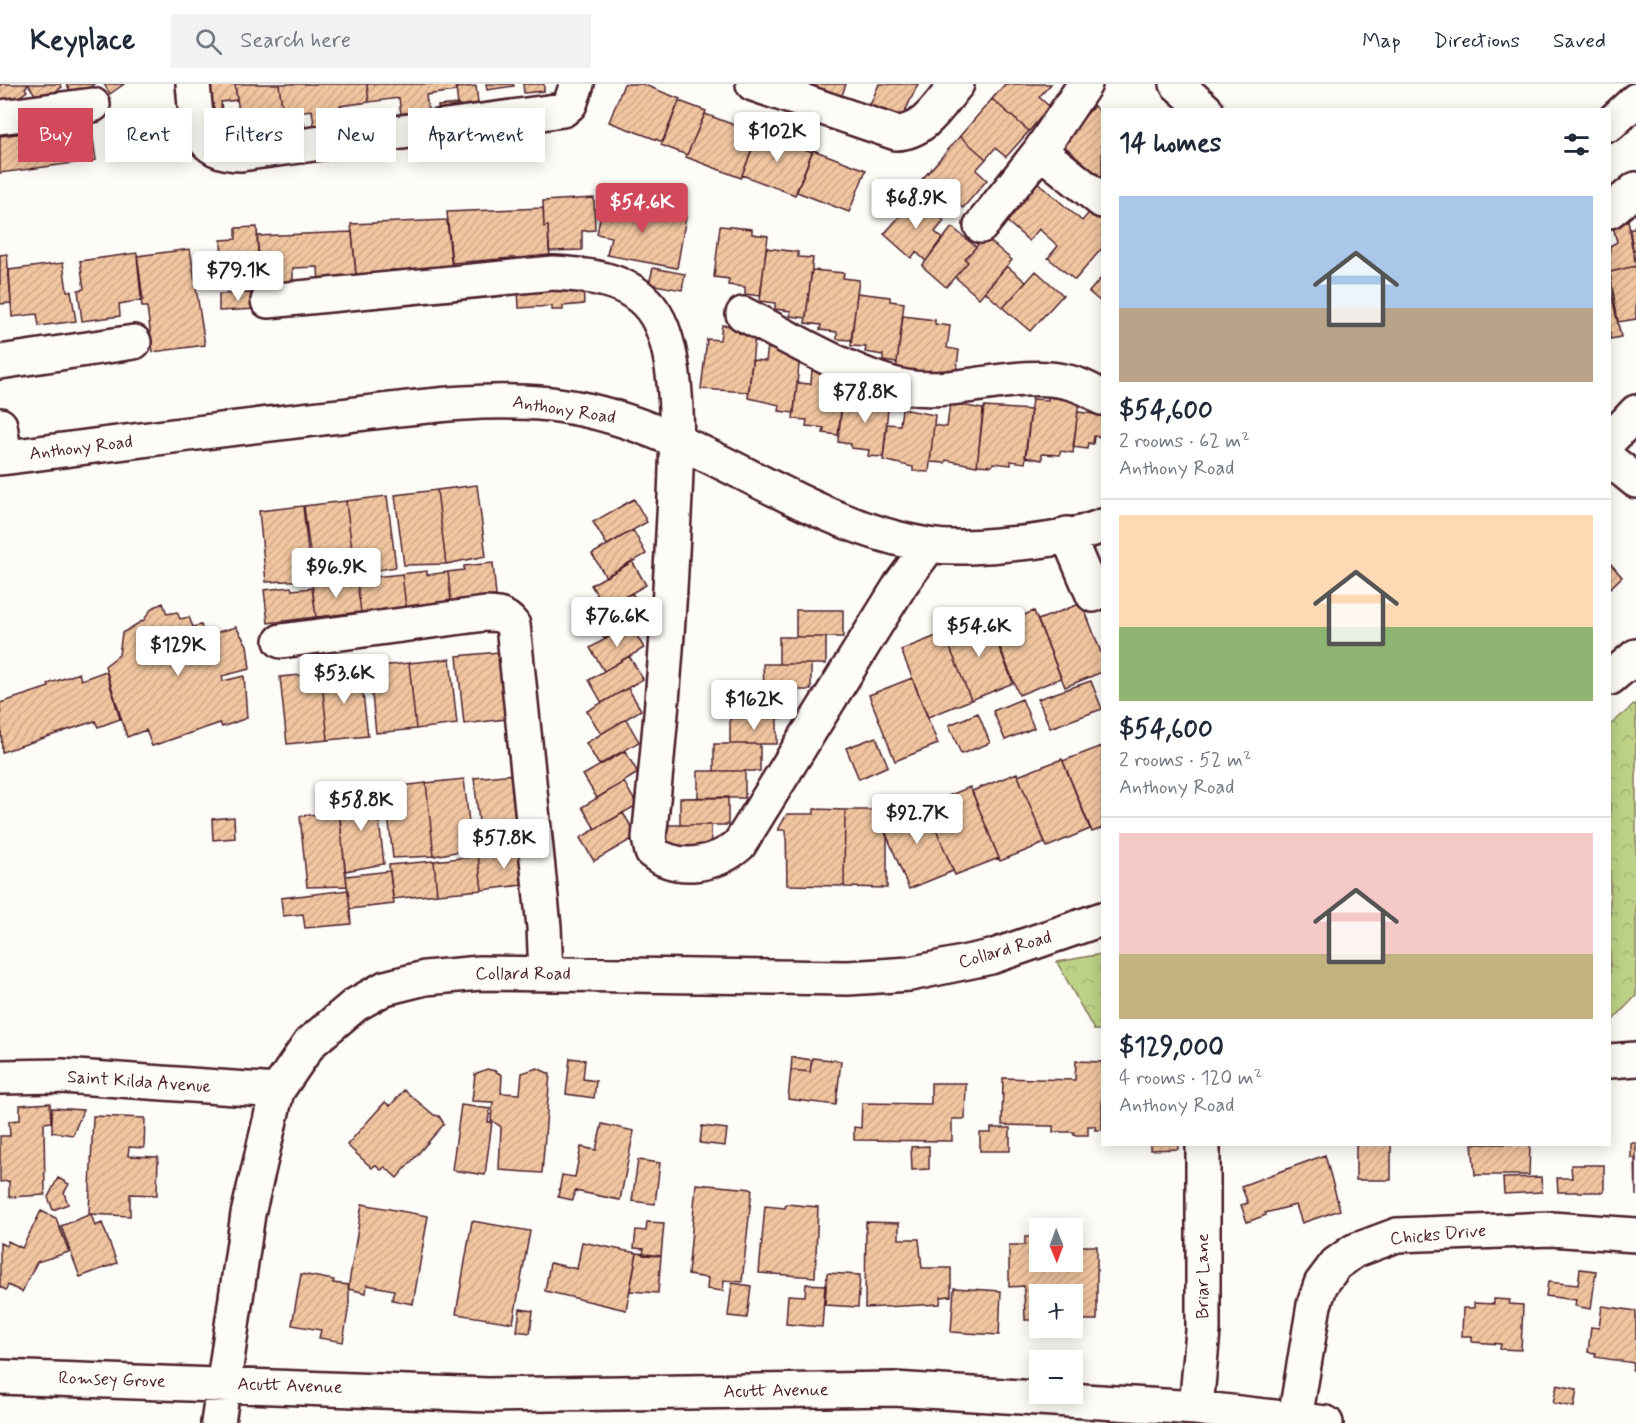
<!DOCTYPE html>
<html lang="en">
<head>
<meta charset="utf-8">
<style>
	body { margin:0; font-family:Mynerve,sans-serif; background:#f2f2f3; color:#1f2937; height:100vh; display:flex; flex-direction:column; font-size:22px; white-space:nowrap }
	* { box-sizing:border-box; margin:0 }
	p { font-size:20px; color:#747a83 }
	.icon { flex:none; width:33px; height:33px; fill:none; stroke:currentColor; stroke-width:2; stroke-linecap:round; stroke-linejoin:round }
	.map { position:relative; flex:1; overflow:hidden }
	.drawer { position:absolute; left:1101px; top:24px; width:510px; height:1038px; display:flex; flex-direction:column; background:#fff; border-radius:0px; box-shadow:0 3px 15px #0003 }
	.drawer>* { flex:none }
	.top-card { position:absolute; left:18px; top:24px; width:570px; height:54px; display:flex; gap:12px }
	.needle { width:39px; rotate:179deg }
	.buttons { position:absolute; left:1029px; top:1134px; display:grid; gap:12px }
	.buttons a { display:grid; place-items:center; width:54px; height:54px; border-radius:0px; background:#fff; box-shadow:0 3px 15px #0003; font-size:30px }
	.price { position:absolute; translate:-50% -51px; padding:0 14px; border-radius:6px; background:#fff; color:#222; font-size:20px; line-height:39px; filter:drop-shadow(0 2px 3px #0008) }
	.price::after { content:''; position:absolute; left:50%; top:36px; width:18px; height:14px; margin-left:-9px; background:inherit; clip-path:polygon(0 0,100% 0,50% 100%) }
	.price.selected { background:#d1495b; color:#fff }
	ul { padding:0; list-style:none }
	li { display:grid; align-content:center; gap:12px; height:318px; padding:0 18px }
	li+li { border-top:2px solid #e0e1e3 }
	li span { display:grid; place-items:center; height:186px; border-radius:0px; color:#555 }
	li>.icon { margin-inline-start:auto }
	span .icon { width:108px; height:108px; fill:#fffc; stroke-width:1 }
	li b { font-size:26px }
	h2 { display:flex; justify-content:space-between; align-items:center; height:72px; padding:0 18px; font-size:26px }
	.tag { padding:0 21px; border-radius:0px; background:#fff; box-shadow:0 3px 15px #0003; font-size:21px; line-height:54px }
	.tag.selected { background:#d1495b; color:#fff }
	header { display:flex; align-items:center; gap:36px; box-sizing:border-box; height:84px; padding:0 30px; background:#fff; border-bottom:2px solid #e0e1e3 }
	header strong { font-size:28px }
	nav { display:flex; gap:33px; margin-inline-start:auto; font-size:21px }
	.search { width:420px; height:54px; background:#f2f2f3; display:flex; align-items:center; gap:15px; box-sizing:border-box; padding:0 21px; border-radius:0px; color:#747a83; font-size:22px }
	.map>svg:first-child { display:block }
</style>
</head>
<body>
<header>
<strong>Keyplace</strong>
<div class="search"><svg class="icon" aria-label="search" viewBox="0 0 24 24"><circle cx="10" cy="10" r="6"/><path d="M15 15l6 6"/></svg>Search here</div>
<nav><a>Map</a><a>Directions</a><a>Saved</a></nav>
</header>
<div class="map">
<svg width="1636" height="1339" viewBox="0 0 1636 1339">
	<defs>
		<pattern id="forest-crowns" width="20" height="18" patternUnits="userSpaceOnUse" patternTransform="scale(1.5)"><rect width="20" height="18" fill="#bed287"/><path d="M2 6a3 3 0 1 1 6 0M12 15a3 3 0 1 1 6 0" fill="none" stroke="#a5b475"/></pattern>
		<pattern id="building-hatch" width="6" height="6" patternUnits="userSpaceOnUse" patternTransform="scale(1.5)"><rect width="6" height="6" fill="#f0c5a0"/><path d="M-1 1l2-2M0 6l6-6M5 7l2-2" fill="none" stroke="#cfa98a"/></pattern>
	</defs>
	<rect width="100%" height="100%" fill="#fdfcf7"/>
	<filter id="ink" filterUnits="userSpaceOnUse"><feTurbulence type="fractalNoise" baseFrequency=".0167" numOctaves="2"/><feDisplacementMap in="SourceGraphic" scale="12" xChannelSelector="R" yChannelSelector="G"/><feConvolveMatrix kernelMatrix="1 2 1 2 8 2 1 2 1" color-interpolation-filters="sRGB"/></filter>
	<g filter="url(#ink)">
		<!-- forest -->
		<path fill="url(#forest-crowns)" stroke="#847859" stroke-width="1.5" d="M1636,619V912L1610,939V641Z
			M1102,870V946H1094L1057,878Z"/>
		<!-- building -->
		<path fill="url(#building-hatch)" stroke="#4a1f2b" stroke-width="1.5" d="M0,0H28V1L25,4L27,7L6,22L0,14Z
			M28,0H60L62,3L40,18Z
			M66,0H95L75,13Z
			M104,0H124L110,10Z
			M203,0H235L237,16L221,18L222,29L207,31Z
			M235,0H279L285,45L271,47L269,32L240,35Z
			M279,0H367L369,18L340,22L342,38L314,41L312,26L283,30Z
			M367,0H455L456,7L426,11L428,27L401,30L399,14L369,18Z
			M486,0H513L514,2L487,6Z
			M523,0H544V7L524,9Z
			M624,0H642L680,15L663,58L609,38Z
			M810,0H846L841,14Z
			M879,0H918L902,34L870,21Z
			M1005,0H1051L1039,13L1050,23L1029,47L992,15Z
			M476,2L479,27L459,30L456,4Z
			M992,15L1029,47L1006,73L995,64L986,75L960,52Z
			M679,17L706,27L687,71L661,61Z
			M458,20L459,32L439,34L438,22Z
			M1094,22L1102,29V95L1061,59Z
			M238,24L242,55L229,57L225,26Z
			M391,27L393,40L353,45L351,33Z
			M705,30L758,50L741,94L686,73Z
			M304,38L306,52L286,54L284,40Z
			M91,41L96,76L0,89V52Z
			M260,44L262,56L243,59L241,46Z
			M759,47L812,68L795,111L742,91Z
			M960,52L986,75L976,86L987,96L963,124L951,113L944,121L918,100Z
			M813,66L866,86L849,128L797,108Z
			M1035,96L1082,137L1093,124L1102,133V164L1075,196L1048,174L1058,162L1039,145L1029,157L1002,133Z
			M917,113L944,137L935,148L942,154L926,177L916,168L911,174L884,150Z
			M594,114L595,146L582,147V166L549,167L548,142L544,143L543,117Z
			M603,118L686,133L677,184L607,171L611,153L597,150Z
			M543,124L544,143L548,142L550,174H512L452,179L447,128Z
			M1627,130L1636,182L1610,188V162L1617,158L1611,134Z
			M447,136L452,186H391V190L356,191L351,140Z
			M1636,139V167L1633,168L1629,146L1633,145Z
			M720,142L752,145V150L768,152L760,212L745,210V203L728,201L729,195L714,193Z
			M257,143L260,203L223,205L221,156L236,155V144Z
			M952,143L976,163L965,175L968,178L946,203L922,182Z
			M352,148L357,199L319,200L318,183L293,184V202L260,203L257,152Z
			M985,153L1012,176L979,214L955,193L968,178L965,175Z
			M766,164L798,168V173L813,174L806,234L790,232L791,227L775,225V219L760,217Z
			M190,165L205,261L153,268L147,223H142L137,172Z
			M137,169L143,216L119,220L120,232L82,237L78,206L84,205L80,177Z
			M7,170L11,219L0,220V171Z
			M63,179L67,207H71L76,237L39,242L37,230L12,233L9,186Z
			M1007,182L1026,198L1003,224L985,208Z
			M1636,182V235L1618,238L1610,188Z
			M653,184L685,190L682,206L649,200Z
			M812,186L844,189L843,194L859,196L851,256L837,255V248L820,246L821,241L805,239Z
			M1036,187L1063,211L1030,247L1003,224Z
			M1102,193V219L1089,208Z
			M583,202L584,220L563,222V226H552V222L519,224L518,204Z
			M1610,204L1621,253L1610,255Z
			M256,209L257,225L219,227V210Z
			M857,209L890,213V217L904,219L897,279L883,277V271L865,268L866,263L851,262Z
			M903,232L935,236V240L950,242L947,264L959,266L955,297L896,286Z
			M722,241L739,243V249L755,251L749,308L701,305L707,255L720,256Z
			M768,262L785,264L800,271L794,329L779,327L780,321L748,314L752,276L766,277Z
			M812,285L829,286L845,294L838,351L823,349L824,344L806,342L807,336L793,335L797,299L811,300Z
			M856,306L874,309L873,314L889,316L883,373L868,372L869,366L851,364V360L838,358L842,321L854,322Z
			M1048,313L1079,317L1073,369L1060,367V371L1042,370V376L1025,373L1032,315L1048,316Z
			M950,319L983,325L977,382L946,376L945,379L930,378L934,341L947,343Z
			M984,323L1031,326L1025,379L1011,377V381L993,379L992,382L977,381Z
			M902,325L935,331L929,388L913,387V383L883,376L887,340L900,341Z
			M1078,328L1102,331V353L1094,352L1093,360L1088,359L1087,365L1073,363Z
			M477,401L486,472L446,480L437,406Z
			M437,406L446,480L404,481L395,411Z
			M387,412L396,483L355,490L346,417Z
			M634,415L647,438L607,461L593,438Z
			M346,417L355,490L313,492L304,422Z
			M303,422L311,496L266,498L259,427Z
			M633,446L646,470L606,493L592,470Z
			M632,477L646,501L605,524L591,501Z
			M493,479L496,512L451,517L448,488L464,486V482Z
			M1610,479L1622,493L1610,504Z
			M427,487V491L448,488L451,517L406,523L402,490Z
			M402,490L406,523L361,528L357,499L374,497V493Z
			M336,498V502L357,499L361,528L316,533L312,500Z
			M291,503L292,506L312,504L316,533L268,539L264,506Z
			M632,509L645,531L604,555L591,533Z
			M163,519L167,530L177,528L180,535L189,533L193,543L201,541L204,552L236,543L247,561L250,585L222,592L223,597L244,592L247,634L222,643L220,639L152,662L146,646L127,653L105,582L119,571L122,549L144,536L152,524Z
			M1082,519L1102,571V588L1065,603L1038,536Z
			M796,526H843V553H796Z
			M1034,527L1061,594L1019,611L992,544Z
			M987,532L1013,599L971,616L944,549Z
			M630,540L644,564L604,587L590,564Z
			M944,549L971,616L928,633L901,566Z
			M779,553H826V580H779Z
			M499,568L506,635L464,640L457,572Z
			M629,572L643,595L602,619L589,596Z
			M450,575L457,640L416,645L409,579Z
			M409,579L416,645L376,649L369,583Z
			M763,580H811V606H764Z
			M360,585L368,652L328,656L321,589Z
			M106,587L120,635L98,643L95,637L2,668L0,619L49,603L48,600L79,589L81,596Z
			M321,589L328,656L287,660L280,593Z
			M912,594L938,660L895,677L869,611Z
			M1091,597L1102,625L1050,644L1038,615Z
			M628,604L641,626L601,650L587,627Z
			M747,606H795L794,634H747Z
			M1022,615L1034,644L1005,656L993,627Z
			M978,629L990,659L961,670L949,641Z
			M730,634H777V660H730Z
			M626,635L639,658L599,681L586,659Z
			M876,653L888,682L859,695L846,664Z
			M714,660H760V687H714Z
			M1102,662V744L1092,748L1063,677Z
			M625,667L638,689L597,714L583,691Z
			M1062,675L1090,745L1047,763L1018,692Z
			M698,687H745V714H698Z
			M1017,689L1045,759L1000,777L972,707Z
			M514,690L522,762L482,764L474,694Z
			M464,695L472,765L434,772L426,699Z
			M624,698L637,721L595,745L582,723Z
			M426,699L434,772L393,774L385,704Z
			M970,703L999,774L955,791L926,721Z
			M376,710L384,780L345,787L338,714Z
			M728,713V741H680V714Z
			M925,717L953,787L909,805L880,735Z
			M814,725L845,726L844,802L787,801L786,746H778L787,730H814Z
			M845,726H876L887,753V804L844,803Z
			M339,728L347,802L307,803L300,732Z
			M623,729L637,752L594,777L580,754Z
			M234,733L235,754L213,756L212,735Z
			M665,741H711L712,768H665Z
			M527,767L530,800L482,806L478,772Z
			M478,772L482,806L437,810L434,777Z
			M434,777L437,810L393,815L389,781Z
			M390,787L394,820L350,825L346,792Z
			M348,806L351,840L305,844L303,830L283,832L281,814Z
			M792,973L812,976L810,988L791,986Z
			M570,974L585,976L583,995L596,997L594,1014L566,1010Z
			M812,974L841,977L836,1021L788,1015L791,986L810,988Z
			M1076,977L1102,978V1046H1095V1042H1088V1051H1074V1048H1053V1042L1002,1041L1003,994L1075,996Z
			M537,984L550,990L542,1089L499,1086L501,1043L491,1036L493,1018L472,1017L475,990L487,985L495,987L502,991L501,1009L520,1010L522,989Z
			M931,999H966L965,1035H952V1057L854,1056V1043L861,1044L862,1019L931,1020Z
			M404,1006L434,1031L439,1032L444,1040L397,1094L385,1083L381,1086L375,1081L372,1084L347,1061L385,1018L390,1022Z
			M50,1019L51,1038L44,1039L45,1111L9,1113V1097L0,1098V1052H10L9,1037L20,1036V1021Z
			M461,1021L490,1025L488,1038H492L485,1091L452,1086Z
			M52,1024L83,1026L73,1051L52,1048Z
			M93,1032L145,1034L144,1064L129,1063L128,1072L158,1073L157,1111L130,1110V1132L89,1130Z
			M602,1040L634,1047L620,1116L575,1107L573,1116L558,1113L562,1091L575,1093L581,1063L596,1066Z
			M702,1042L727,1045L725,1062L700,1059Z
			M991,1044H1010V1067H980V1049H991Z
			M1631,1059H1636V1112L1635,1074H1631Z
			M1150,1060H1178V1065L1150,1066Z
			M1356,1060H1391V1096H1356Z
			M1472,1060H1530L1529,1091H1475Z
			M929,1062V1085L912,1086L911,1063Z
			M1325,1071L1340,1126L1302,1139L1296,1121L1265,1129L1266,1131L1247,1138L1241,1121L1248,1119L1241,1102Z
			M638,1076L660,1079L655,1120L632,1117Z
			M1571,1081H1604V1108H1558L1557,1094H1572Z
			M1541,1093L1542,1108L1504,1110L1503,1094Z
			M58,1094L69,1100L64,1109L68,1120L53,1126L48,1113Z
			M696,1100L752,1105L742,1198L724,1196L723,1207L707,1205L708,1194L688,1191Z
			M362,1120L428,1132L413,1220L392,1216L394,1206L367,1201L366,1209L348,1205Z
			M786,1120L818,1123L815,1193L759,1189L765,1122L785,1124Z
			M41,1127L56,1134L69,1168L37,1178L22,1208L8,1201L6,1206L0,1203V1159L6,1162L8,1157L22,1164Z
			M91,1130L95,1142L102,1139L117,1179L80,1193L61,1142Z
			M472,1137L530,1147L513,1239L456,1230Z
			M647,1138L664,1139L661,1172L643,1171L644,1165L634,1164L636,1146L646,1147Z
			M866,1138L899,1139V1155H919L922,1184H951V1212L941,1213L940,1220L865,1224Z
			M1025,1153H1040V1178H1072V1162H1097V1236H1072V1210H1040V1236H1025L1024,1202L1009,1203V1161H1025Z
			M582,1158L637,1169L626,1226L545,1207L550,1179L577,1185Z
			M637,1169L661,1172L658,1209L630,1207Z
			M1580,1185L1596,1187L1591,1225L1575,1222L1576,1216L1546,1212L1548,1198L1578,1201Z
			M827,1189L860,1191L858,1223L825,1221Z
			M301,1190L334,1196L333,1199L349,1201V1221L343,1258L319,1254L321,1246L292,1241Z
			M732,1199L751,1202L747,1234L728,1232Z
			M806,1200L825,1201L822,1243L786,1240L788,1211L805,1212Z
			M954,1204L1001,1207L999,1251L951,1248Z
			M1494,1215L1510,1216L1509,1220L1523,1221L1521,1266L1500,1265L1501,1260L1472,1258V1252H1462L1463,1224H1474V1219L1494,1220Z
			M1602,1222L1636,1227V1287L1632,1286L1634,1279L1595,1273L1596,1269L1588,1268L1591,1243L1599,1244Z
			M520,1225L533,1227L530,1249L517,1247Z
			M1557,1301L1577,1305L1574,1323L1553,1319Z"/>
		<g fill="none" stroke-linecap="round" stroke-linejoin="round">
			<!-- minor casing -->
			<g stroke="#4a1f2b" stroke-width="38">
				<path id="minor" d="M193,0C197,37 193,69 241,70L563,26L570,20L577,0
					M753,0L896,49C925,48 939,21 957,0
					M1177,0L1206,26
					M0,33L93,21
					M1610,40L1636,16
					M1040,67L1102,117
					M1610,127L1636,105
					M981,142L1040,67L1085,0
					M268,217L553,189C593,191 639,196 659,237C684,288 676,393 673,450C668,552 660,653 649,754L652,768C678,788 716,781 739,761L901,500L929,462
					M743,230C787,252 859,295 906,303C970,314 1045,271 1102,314
					M0,278L134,258
					M0,341L5,373
					M1610,356L1636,328
					M0,374C113,360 227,344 340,332C410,324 480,313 550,320C689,335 793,439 928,461C954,465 981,463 1008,460C1038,458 1074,453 1102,442
					M1610,376L1636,397
					M1067,450L1093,511
					M281,557L485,530C498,530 505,531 513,541L544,843L546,890
					M1610,594L1636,572
					M1610,977L1636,975
					M0,993L62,992L277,1007
					M0,1293L488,1311L894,1305L1196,1324L1326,1339
					M1196,1324L1203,1247V1060
					M1295,1335L1314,1221L1321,1200L1336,1180L1354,1167L1397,1151L1551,1145L1636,1151
					M218,1339L248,1130L277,1007L310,959L355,921L385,904L425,894L480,889L848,894L910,890L991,873L1102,835"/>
			</g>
			<!-- minor -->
			<use href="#minor" stroke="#fdfcf7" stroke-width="33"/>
		</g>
	</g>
	<g text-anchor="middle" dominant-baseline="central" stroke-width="4.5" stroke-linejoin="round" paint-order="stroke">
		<!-- street labels -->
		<g font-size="18" fill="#4a1f2b" stroke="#fdfcf7">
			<text transform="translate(564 326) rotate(9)">Anthony Road</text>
			<text transform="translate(81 364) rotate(-7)">Anthony Road</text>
			<text transform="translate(1005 866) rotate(-16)">Collard Road</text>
			<text x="523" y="890">Collard Road</text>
			<text transform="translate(139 998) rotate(4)">Saint Kilda Avenue</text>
			<text transform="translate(1438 1151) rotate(-5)">Chicks Drive</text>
			<text transform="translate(1203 1192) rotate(-90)">Briar Lane</text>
			<text transform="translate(112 1296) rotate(2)">Romsey Grove</text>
			<text transform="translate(290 1302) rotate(2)">Acutt Avenue</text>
			<text transform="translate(776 1307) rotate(-1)">Acutt Avenue</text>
		</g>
	</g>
</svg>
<div class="buttons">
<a><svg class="needle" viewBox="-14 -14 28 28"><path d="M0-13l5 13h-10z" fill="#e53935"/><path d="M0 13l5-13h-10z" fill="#747a83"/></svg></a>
<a>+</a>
<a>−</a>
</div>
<b class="price" style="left:777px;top:79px">$102K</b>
<b class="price" style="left:916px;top:146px">$68.9K</b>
<b class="price selected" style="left:642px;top:150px">$54.6K</b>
<b class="price" style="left:238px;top:218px">$79.1K</b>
<b class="price" style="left:865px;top:340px">$78.8K</b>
<b class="price" style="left:336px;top:515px">$96.9K</b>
<b class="price" style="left:617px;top:564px">$76.6K</b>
<b class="price" style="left:979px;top:574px">$54.6K</b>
<b class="price" style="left:178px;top:593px">$129K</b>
<b class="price" style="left:344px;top:621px">$53.6K</b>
<b class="price" style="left:754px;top:647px">$162K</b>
<b class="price" style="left:361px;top:748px">$58.8K</b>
<b class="price" style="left:917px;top:761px">$92.7K</b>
<b class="price" style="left:504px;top:786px">$57.8K</b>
<div class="top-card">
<a class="tag selected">Buy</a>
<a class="tag">Rent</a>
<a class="tag">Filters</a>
<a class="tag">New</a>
<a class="tag">Apartment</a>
</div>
<section class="drawer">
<h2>14 homes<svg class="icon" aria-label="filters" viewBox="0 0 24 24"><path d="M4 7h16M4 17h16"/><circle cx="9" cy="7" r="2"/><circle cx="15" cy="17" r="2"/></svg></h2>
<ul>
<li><span style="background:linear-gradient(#a9c7e8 60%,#b9a48a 0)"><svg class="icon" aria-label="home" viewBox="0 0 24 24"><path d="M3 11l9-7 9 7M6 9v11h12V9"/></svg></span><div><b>$54,600</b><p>2 rooms · 62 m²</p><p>Anthony Road</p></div></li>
<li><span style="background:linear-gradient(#ffd9b3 60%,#8fb573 0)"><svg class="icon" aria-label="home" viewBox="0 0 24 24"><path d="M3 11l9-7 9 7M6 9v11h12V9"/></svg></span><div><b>$54,600</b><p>2 rooms · 52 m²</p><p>Anthony Road</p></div></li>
<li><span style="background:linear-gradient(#f6c9c9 65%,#c2b280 0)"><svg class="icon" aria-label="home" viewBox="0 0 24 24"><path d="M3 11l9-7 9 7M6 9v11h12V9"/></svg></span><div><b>$129,000</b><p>4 rooms · 120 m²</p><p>Anthony Road</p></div></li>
</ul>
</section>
</div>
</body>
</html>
